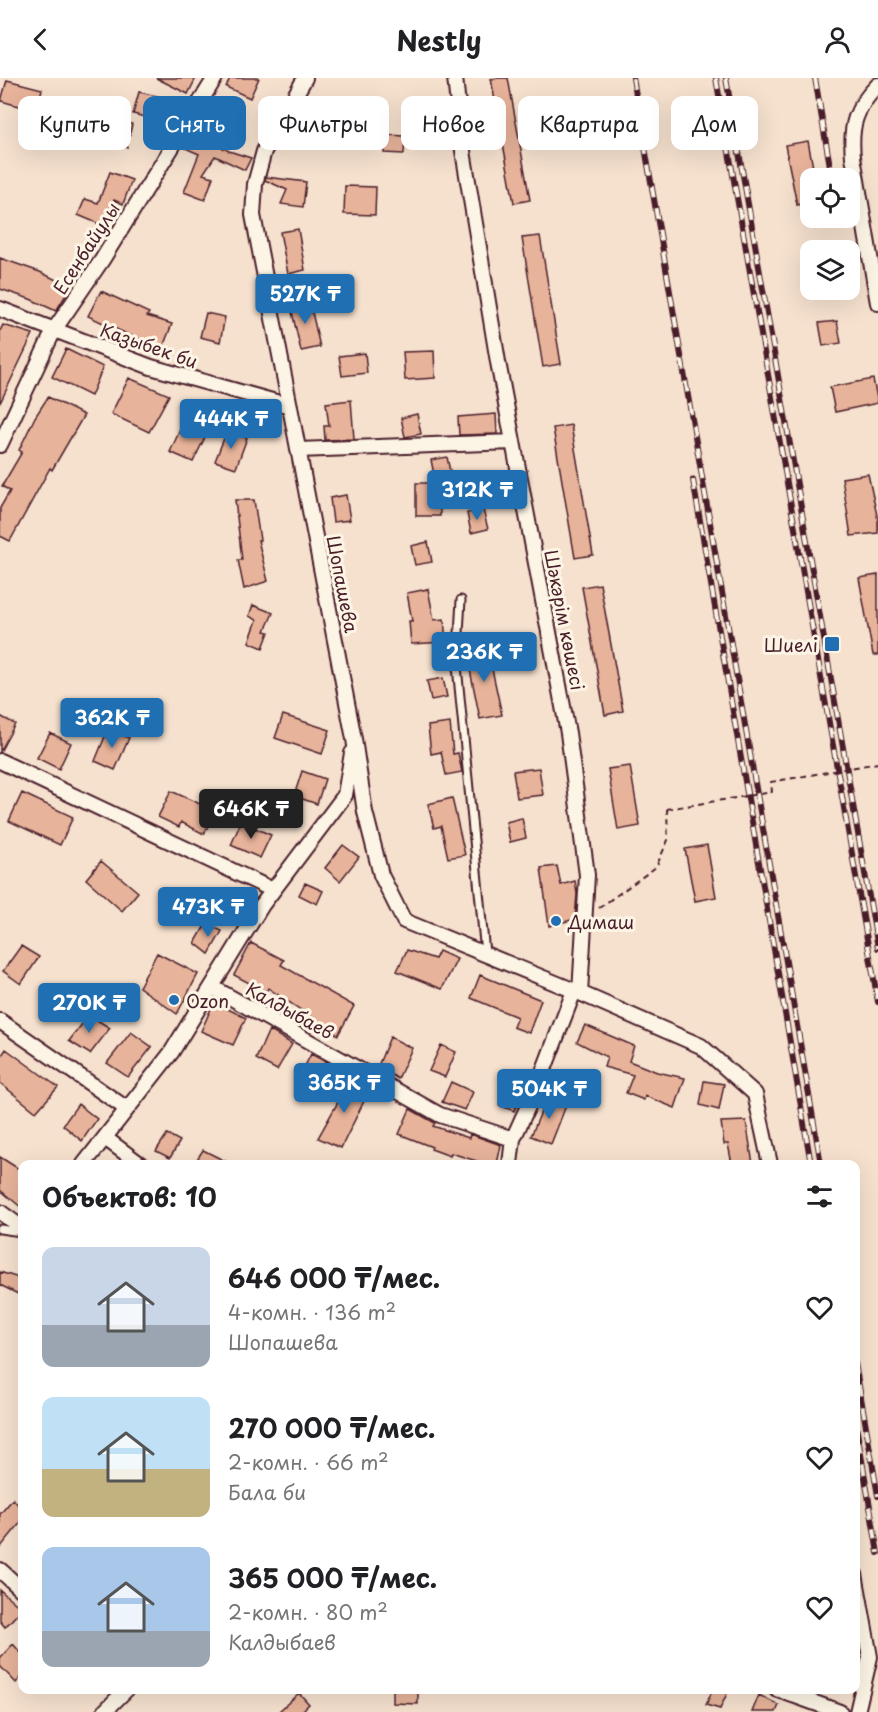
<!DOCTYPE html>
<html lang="ru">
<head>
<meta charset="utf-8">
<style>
	body { margin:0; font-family:"Playpen Sans",sans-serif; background:#f6f6f6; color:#202124; height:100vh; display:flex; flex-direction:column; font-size:22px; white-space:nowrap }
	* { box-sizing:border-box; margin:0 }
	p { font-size:20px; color:#757577 }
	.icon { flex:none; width:33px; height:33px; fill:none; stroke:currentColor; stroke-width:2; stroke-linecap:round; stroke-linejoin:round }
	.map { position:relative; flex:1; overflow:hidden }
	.details { position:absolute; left:18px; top:1082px; width:842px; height:534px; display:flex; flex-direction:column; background:#fff; border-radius:12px; box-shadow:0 6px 24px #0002 }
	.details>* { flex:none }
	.top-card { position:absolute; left:18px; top:18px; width:843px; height:54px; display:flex; gap:12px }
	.buttons { position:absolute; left:800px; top:90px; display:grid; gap:12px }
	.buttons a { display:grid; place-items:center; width:60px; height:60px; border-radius:12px; background:#fff; box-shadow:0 6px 24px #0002; font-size:30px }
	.price { position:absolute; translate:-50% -51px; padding:0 14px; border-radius:6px; background:#1f6fb2; color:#fff; font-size:20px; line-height:39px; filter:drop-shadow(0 2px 3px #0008) }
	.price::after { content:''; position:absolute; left:50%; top:36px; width:18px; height:14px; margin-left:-9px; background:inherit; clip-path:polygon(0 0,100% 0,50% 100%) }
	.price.selected { background:#222; color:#fff }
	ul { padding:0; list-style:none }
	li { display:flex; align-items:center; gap:18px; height:150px; padding:0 24px }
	li span { display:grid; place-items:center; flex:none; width:168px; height:120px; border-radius:12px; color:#555 }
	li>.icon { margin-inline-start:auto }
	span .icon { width:72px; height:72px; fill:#fffc; stroke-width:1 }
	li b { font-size:26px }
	h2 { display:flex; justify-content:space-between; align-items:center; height:72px; padding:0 24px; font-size:26px }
	.pill { padding:0 21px; border-radius:12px; background:#fff; box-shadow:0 6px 24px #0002; font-size:21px; line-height:54px }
	.pill.selected { background:#1f6fb2; color:#fff }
	header { display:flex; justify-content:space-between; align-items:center; height:78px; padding:0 24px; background:#fff; font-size:27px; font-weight:700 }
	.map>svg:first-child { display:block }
</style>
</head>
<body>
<header><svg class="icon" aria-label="back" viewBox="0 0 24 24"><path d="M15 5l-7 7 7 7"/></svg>Nestly<svg class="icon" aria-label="person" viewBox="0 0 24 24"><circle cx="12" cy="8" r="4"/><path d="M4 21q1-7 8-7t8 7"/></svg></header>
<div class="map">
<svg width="878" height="1634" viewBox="0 0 878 1634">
	<rect width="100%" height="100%" fill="#f6e1ce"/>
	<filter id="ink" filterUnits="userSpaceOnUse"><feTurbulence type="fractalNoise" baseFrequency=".0167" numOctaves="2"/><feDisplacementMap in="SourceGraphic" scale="12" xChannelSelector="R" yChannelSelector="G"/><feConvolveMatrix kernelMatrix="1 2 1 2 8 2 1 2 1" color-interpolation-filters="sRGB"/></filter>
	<g filter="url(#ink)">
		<!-- building -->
		<path fill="#e7b39a" stroke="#4a1f2b" stroke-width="1.5" d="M156,0H196L188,16Z
			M230,0H259L250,20L226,9Z
			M498,0H508L530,122L514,125L491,1Z
			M7,2L42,11L37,33L1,23Z
			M139,14L162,19L157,42L133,36Z
			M212,26L229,36L213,65L229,73L251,80L245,92L215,78L203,96L213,99L205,122L184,114L199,76L185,70Z
			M109,42L132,46L127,69L103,63Z
			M385,57L405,58L404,76L384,75Z
			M808,63L815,100H810V124L797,127L785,67Z
			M110,94L132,102L123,126L114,122L104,148L78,137L85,121L98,125Z
			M266,99L306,104L303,129L281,126L287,112L265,102Z
			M345,108L376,109L375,137L344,136Z
			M298,151L305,192L288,196L280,154Z
			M540,158L561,286L543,289L522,160Z
			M0,180L40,194L71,209L56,233L30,221L0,211Z
			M101,213L149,235L147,238L172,246L161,274L140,268L142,263L88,238Z
			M309,221L320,269L301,273L290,225Z
			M206,235L225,239L220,264L200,259Z
			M837,243L841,265L823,268L819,245Z
			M3,247L33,256L0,325V253Z
			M66,271L103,289L91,318L52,299Z
			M434,273L435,300L405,302L403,274Z
			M365,275L367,295L342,298L339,278Z
			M129,300L169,317L149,354L111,336Z
			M873,301L878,325L835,334L830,309Z
			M48,319L84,337L52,392L50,390L10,463L0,458V430L10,413L2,408L22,374L19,372L35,339Z
			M351,322L354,361L325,362L324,348H329L326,325Z
			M417,336L421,356L405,359L401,340Z
			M496,336L497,356L459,357L458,339Z
			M184,343L207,355L193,384L170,374Z
			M571,347L593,477L575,480L553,350Z
			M227,353L247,360L236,390L215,383Z
			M447,379L451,398L435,401L431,382Z
			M868,396L878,442V455L851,458L842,400Z
			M416,405H440V438H416Z
			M346,417L350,442L333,444L330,420Z
			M235,422H254L260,462H258L268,503L244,511L238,482H242Z
			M483,432L488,451L471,455L467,435Z
			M428,464L432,484L415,487L411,468Z
			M878,497V577H873L859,500Z
			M600,506L623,633L605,637L582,509Z
			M428,511L434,542L444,541L446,564L411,566L409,543H412L407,515Z
			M253,527L273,535L265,553L269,554L263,570L249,564L257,542L249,538Z
			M487,568L502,637L480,641L466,572Z
			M443,600L447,619L431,622L427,603Z
			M283,637L330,652L322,676L275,660Z
			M0,638L15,646L0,674Z
			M450,645L453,676L458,675L462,694L446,697L441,674L431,676L428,648Z
			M108,651L129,660L115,692L95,683Z
			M50,655L71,665L59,691L37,680Z
			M630,688L640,748L618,752L608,691Z
			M539,690L543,717L517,720L513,693Z
			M302,693L325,701L317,726L294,718Z
			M171,713L216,733L204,756L181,744L179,749L158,739Z
			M22,715L73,739L60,767L9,743Z
			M452,720L465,777L448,780L441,748L434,750L428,726Z
			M522,740L526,760L510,764L506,744Z
			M241,744L271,757L260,780L231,767Z
			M343,767L359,779L340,803L325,790Z
			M707,767L716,819L695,823L685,771Z
			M101,783L138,814L122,833L86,801Z
			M557,788L561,807L575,803L577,816L575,841L549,848L541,790Z
			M305,805L323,813L317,826L299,817Z
			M206,846L222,853L209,876L195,865Z
			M251,865L284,882L281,887L354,928L338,957L268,910L266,914L234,897Z
			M21,868L39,879L21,906L3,893Z
			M407,872L435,881L439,873L457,881L442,911L397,893Z
			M157,875L198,896L177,936L139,909Z
			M480,897L541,922L529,955L513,949L517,939L471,920Z
			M214,924L246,940L233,967L201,953Z
			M89,937L110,950L90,976L69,963Z
			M585,947L634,968L629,983L657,994L685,1000L675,1030L645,1018L644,1022L626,1015L633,997L604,989L607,979L577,964Z
			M269,952L292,966L277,992L256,981Z
			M131,954L152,969L128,999L107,985Z
			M390,959L412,970L398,1001L378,988Z
			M441,967L456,974L445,999L429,993Z
			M6,971L58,1009L36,1034L0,1005V980Z
			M311,976L330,986L312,1020L295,1008Z
			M352,999L369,1013L341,1070L318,1060Z
			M509,1003L524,1009L514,1033L499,1027Z
			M704,1003L724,1006L719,1032L700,1027Z
			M451,1004L473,1014L465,1032L442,1024Z
			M548,1017L567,1025L551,1066L531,1058Z
			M78,1026L97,1041L82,1063L63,1047Z
			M410,1031L435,1045L433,1048L469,1060L470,1056L501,1067L497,1086H486L451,1075L450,1078L431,1071L432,1069L399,1056Z
			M746,1043L753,1086H732L728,1066H724L721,1044Z
			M167,1056L180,1063L170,1080L156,1073Z
			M203,1072L231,1086H194Z
			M0,1079L22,1093V1130L0,1112Z
			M0,1194L22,1201V1218L0,1207Z
			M13,1421L22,1431V1443L0,1470V1436Z
			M0,1512L22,1531L5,1549L0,1543Z
			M13,1566L22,1576V1598L16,1605L0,1588V1580Z
			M393,1611H418V1626L393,1625Z
			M713,1611H729L720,1631L706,1627Z
			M299,1615L309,1626L301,1634H278Z
			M759,1617L779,1627L776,1634H752Z"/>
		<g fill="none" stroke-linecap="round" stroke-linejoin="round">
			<!-- service casing -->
			<g stroke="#4a1f2b" stroke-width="11">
				<path id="service" d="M461,522L457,588L485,875
					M0,1151L21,1154"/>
			</g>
			<!-- minor casing -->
			<g stroke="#4a1f2b" stroke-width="18">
				<path id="minor" d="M305,0L264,73L255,106L253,137L354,661L365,734L381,797L404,843L580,915L701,968L755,1016L770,1086
					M455,0L463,73L498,284L568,655L587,797L580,915
					M878,7C855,30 850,48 853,79L878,225
					M0,231L151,289L290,328
					M0,367L54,252L102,182L215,0
					M298,372L513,364
					M0,683L273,812
					M212,909L440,1037L513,1061
					M0,943L127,1031
					M105,1060L140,1086
					M84,1086L171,975L262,827L345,717L352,675
					M510,1086L513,1061L540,1002L574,913
					M0,1134L22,1150
					M0,1492L22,1512
					M855,1496L870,1579L857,1634
					M776,1611L840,1634
					M104,1634L127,1611"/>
			</g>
			<!-- path -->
			<path stroke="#4a1f2b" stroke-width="2" stroke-dasharray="6 4.5" stroke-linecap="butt" d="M599,830L656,789L668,762L667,731"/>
			<!-- service -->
			<use href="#service" stroke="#fcf5e5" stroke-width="7"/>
			<!-- minor -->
			<use href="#minor" stroke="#fcf5e5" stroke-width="14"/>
			<!-- rail casing -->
			<g stroke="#4a1f2b" stroke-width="6">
				<path id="rail" d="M633,0L821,1086
					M716,0L878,924
					M726,0L878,870
					M815,0L832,100
					M693,402L811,1086
					M855,1285L878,1418
					M855,1342L878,1475"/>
			</g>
			<!-- rail -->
			<use href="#rail" stroke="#fcf5e5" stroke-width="4" stroke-dasharray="11" stroke-linecap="butt"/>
			<!-- path-bridge -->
			<path stroke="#4a1f2b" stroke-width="2" stroke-dasharray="6 4.5" stroke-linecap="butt" d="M667,731L772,714L771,704L878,685"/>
		</g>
	</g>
	<!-- markers -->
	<g fill="#1f6fb2" stroke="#fcf5e5" stroke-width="2">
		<rect x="824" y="558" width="16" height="16" rx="3"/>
		<circle cx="556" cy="843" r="6"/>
		<circle cx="174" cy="922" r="6"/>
	</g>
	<g text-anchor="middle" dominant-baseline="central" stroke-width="6" stroke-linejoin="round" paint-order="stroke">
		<!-- street labels -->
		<g font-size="18" fill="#4a1f2b" stroke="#fcf5e5">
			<text transform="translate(86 170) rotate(-57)">Есенбайулы</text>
			<text transform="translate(149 267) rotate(19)">Казыбек би</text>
			<text transform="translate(343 506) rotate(79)">Шопашева</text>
			<text transform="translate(565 542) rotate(79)">Шәкәрім көшесі</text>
			<text transform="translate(290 932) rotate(29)">Калдыбаев</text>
		</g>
		<!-- poi labels -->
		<g font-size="18" fill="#4a1f2b" stroke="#fcf5e5" text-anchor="start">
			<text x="818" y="566" text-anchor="end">Шиелі</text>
			<text x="568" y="843">Димаш</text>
			<text x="186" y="922">Ozon</text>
		</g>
	</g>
</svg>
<div class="buttons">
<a><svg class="icon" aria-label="locate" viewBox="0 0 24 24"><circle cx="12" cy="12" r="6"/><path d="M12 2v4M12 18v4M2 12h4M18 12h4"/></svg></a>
<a><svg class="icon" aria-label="layers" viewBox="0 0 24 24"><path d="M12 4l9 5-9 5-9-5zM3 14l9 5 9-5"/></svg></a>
</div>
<b class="price" style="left:305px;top:247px">527K ₸</b>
<b class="price" style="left:231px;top:372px">444K ₸</b>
<b class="price" style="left:477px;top:443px">312K ₸</b>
<b class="price" style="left:484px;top:605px">236K ₸</b>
<b class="price" style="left:112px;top:671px">362K ₸</b>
<b class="price selected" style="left:251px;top:762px">646K ₸</b>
<b class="price" style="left:208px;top:860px">473K ₸</b>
<b class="price" style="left:89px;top:956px">270K ₸</b>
<b class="price" style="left:344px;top:1036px">365K ₸</b>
<b class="price" style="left:549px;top:1042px">504K ₸</b>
<div class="top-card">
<a class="pill">Купить</a>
<a class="pill selected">Снять</a>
<a class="pill">Фильтры</a>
<a class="pill">Новое</a>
<a class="pill">Квартира</a>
<a class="pill">Дом</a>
</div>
<section class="details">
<h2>Объектов: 10<svg class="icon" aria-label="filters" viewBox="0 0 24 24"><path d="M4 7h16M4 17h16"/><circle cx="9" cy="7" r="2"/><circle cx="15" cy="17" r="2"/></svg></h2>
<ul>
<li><span style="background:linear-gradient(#c9d6e8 65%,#9aa5b1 0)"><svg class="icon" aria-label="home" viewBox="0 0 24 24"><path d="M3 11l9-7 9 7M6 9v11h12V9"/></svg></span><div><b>646 000 ₸/мес.</b><p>4-комн. · 136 m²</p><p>Шопашева</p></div><svg class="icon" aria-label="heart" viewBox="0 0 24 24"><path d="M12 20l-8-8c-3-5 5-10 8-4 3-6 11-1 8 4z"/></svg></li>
<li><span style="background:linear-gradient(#bfe0f5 60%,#c2b280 0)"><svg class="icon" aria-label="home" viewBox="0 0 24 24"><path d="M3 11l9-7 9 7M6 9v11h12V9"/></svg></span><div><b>270 000 ₸/мес.</b><p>2-комн. · 66 m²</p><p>Бала би</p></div><svg class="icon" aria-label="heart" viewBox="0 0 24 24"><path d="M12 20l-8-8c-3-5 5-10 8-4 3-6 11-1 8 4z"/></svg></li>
<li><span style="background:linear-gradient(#a9c7e8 70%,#9aa5b1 0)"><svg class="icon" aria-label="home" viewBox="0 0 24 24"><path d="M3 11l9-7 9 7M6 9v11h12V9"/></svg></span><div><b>365 000 ₸/мес.</b><p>2-комн. · 80 m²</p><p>Калдыбаев</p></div><svg class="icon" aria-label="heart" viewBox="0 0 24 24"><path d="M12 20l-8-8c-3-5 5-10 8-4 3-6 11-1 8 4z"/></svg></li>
</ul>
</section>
</div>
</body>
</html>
